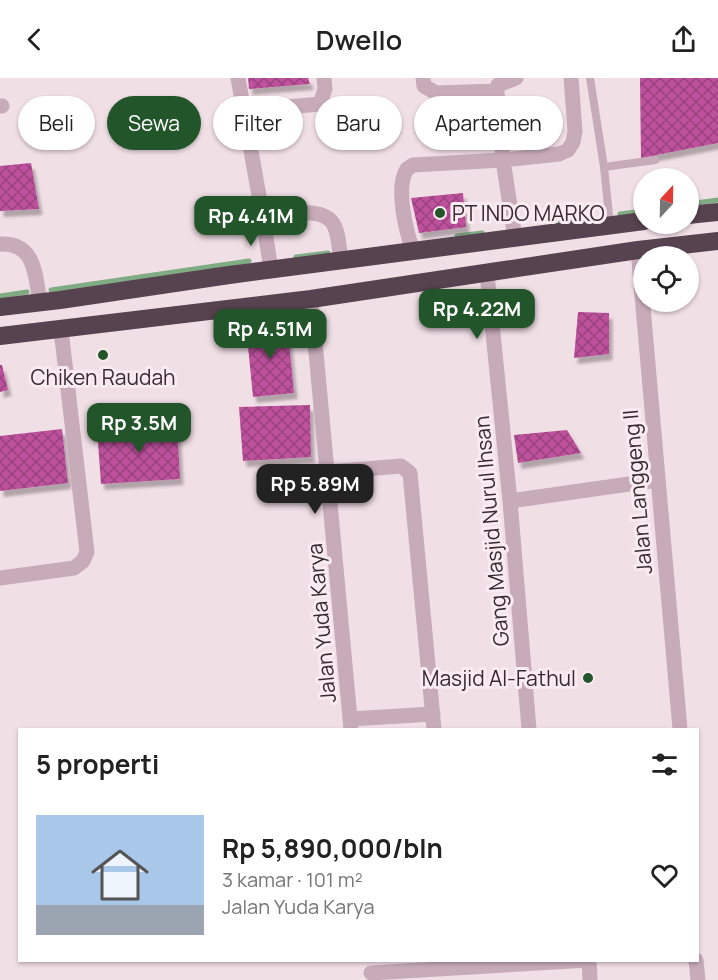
<!DOCTYPE html>
<html lang="id">
<head>
<meta charset="utf-8">
<style>
	body { margin:0; font-family:Manrope,sans-serif; background:#f6f6f6; color:#222; height:100vh; display:flex; flex-direction:column; font-size:22px; white-space:nowrap }
	* { box-sizing:border-box; margin:0 }
	p { font-size:20px; color:#767676 }
	.icon { flex:none; width:33px; height:33px; fill:none; stroke:currentColor; stroke-width:2; stroke-linecap:round; stroke-linejoin:round }
	.map { position:relative; flex:1; overflow:hidden }
	.details { position:absolute; left:18px; top:650px; width:681px; height:234px; display:flex; flex-direction:column; background:#fff; border-radius:0px; box-shadow:0 2px 4px #0004 }
	.details>* { flex:none }
	.top-card { position:absolute; left:18px; top:18px; width:682px; height:54px; display:flex; gap:12px }
	.needle { width:39px; rotate:22deg }
	.controls { position:absolute; left:633px; top:90px; display:grid; gap:12px }
	.controls a { display:grid; place-items:center; width:66px; height:66px; border-radius:50%; background:#fff; box-shadow:0 2px 4px #0004; font-size:30px }
	.price { position:absolute; translate:-50% -51px; padding:0 14px; border-radius:12px; background:#225529; color:#fff; font-size:20px; line-height:39px; filter:drop-shadow(0 2px 3px #0008) }
	.price::after { content:''; position:absolute; left:50%; top:36px; width:18px; height:14px; margin-left:-9px; background:inherit; clip-path:polygon(0 0,100% 0,50% 100%) }
	.price.current { background:#222; color:#fff }
	ul { padding:0; list-style:none }
	li { display:flex; align-items:center; gap:18px; height:150px; padding:0 18px }
	li span { display:grid; place-items:center; flex:none; width:168px; height:120px; border-radius:0px; color:#555 }
	li>.icon { margin-inline-start:auto }
	span .icon { width:72px; height:72px; fill:#fffc; stroke-width:1 }
	li b { font-size:26px }
	h2 { display:flex; justify-content:space-between; align-items:center; height:72px; padding:0 18px; font-size:26px }
	.tag { padding:0 21px; border-radius:27px; background:#fff; box-shadow:0 2px 4px #0004; font-size:21px; line-height:54px }
	.tag.current { background:#225529; color:#fff }
	header { display:flex; justify-content:space-between; align-items:center; height:78px; padding:0 18px; background:#fff; font-size:27px; font-weight:600 }
	.map>svg:first-child { display:block }
</style>
</head>
<body>
<header><svg class="icon" aria-label="back" viewBox="0 0 24 24"><path d="M15 5l-7 7 7 7"/></svg>Dwello<svg class="icon" aria-label="share" viewBox="0 0 24 24"><path d="M12 15V3M7 8l5-5 5 5M5 13v7h14v-7"/></svg></header>
<div class="map">
<svg width="718" height="902" viewBox="0 0 718 902">
	<defs>
		<pattern id="building-cross-hatch" width="8" height="8" patternUnits="userSpaceOnUse" patternTransform="scale(1.5)"><rect width="8" height="8" fill="#bd519c"/><path d="M0 0l8 8M0 8l8-8" fill="none" stroke="#9a4380"/></pattern>
		<filter id="shadow"><feDropShadow dx="3.5" dy="6" stdDeviation="1.5" flood-color="#0004"/></filter>
	</defs>
	<rect width="100%" height="100%" fill="#f1dfe6"/>
	<g fill="none" stroke-linecap="round" stroke-linejoin="round">
		<!-- stream -->
		<path stroke="#80ac84" stroke-width="5" d="M688,126L718,122
			M620,136L644,133
			M560,145L594,140
			M457,158L482,155
			M296,179L328,175
			M51,212L249,183
			M0,218L27,214"/>
	</g>
	<!-- building -->
	<path fill="url(#building-cross-hatch)" filter="url(#shadow)" d="M248,0H308L310,6L249,11Z
		M640,0H718V65L641,80Z
		M31,85L39,131L0,133V88Z
		M463,115L466,149L419,155L411,120Z
		M578,234L609,235V276L574,280Z
		M287,244L294,315L253,319L246,248Z
		M0,287H2L8,312L0,314Z
		M310,327L311,379L243,383L239,329Z
		M177,346L180,401L101,406L97,351Z
		M62,351L68,405L0,413V358Z
		M567,352L581,375L518,385L514,357Z"/>
	<g fill="none" stroke-linecap="round" stroke-linejoin="round">
		<!-- lane -->
		<path stroke="#c8abb9" stroke-width="8" d="M590,0L604,89L610,147
			M604,89L655,82"/>
		<!-- street -->
		<path stroke="#c8abb9" stroke-width="15" d="M238,0L263,140C281,138 319,127 332,144C339,153 339,171 341,182
			M423,0L424,8L436,15L497,13L498,7L516,0
			M497,13L503,82L515,160
			M0,28H2
			M244,33L320,26L325,11L324,0
			M263,140L271,192
			M0,166C36,164 35,198 40,224
			M638,172L680,651
			M413,173C406,153 395,109 407,91L413,87L503,82L559,76L568,72L573,64L575,53L571,0
			M487,196L510,423L529,651
			M311,221L351,651
			M328,394L401,388L410,395L434,651
			M510,423L657,402
			M0,500L74,490L83,483L87,474L61,252
			M350,641L433,636
			M589,882L590,902
			M696,882L698,902
			M371,895L589,882"/>
		<!-- highway -->
		<path stroke="#57424f" stroke-width="18" d="M688,137L718,134
			M0,229L60,222L229,197L644,143
			M0,258L311,221L638,172L718,163"/>
	</g>
	<!-- markers -->
	<g fill="#225529" stroke="#f9ebf0" stroke-width="2">
		<circle cx="440" cy="135" r="6"/>
		<circle cx="103" cy="277" r="6"/>
		<circle cx="588" cy="600" r="6"/>
	</g>
	<g text-anchor="middle" dominant-baseline="central" stroke-width="6" stroke-linejoin="round" paint-order="stroke">
		<!-- poi labels -->
		<g font-size="21" fill="#372a32" stroke="#f9ebf0" text-anchor="start">
			<text x="452" y="135">PT INDO MARKO</text>
			<text x="103" y="299" text-anchor="middle">Chiken Raudah</text>
			<text x="576" y="600" text-anchor="end">Masjid Al-Fathul</text>
		</g>
		<!-- street labels -->
		<g font-size="21" fill="#372a32" stroke="#f9ebf0">
			<text transform="translate(637 414) rotate(-95)">Jalan Langgeng II</text>
			<text transform="translate(491 453) rotate(-95)">Gang Masjid Nurul Ihsan</text>
			<text transform="translate(321 545) rotate(-95)">Jalan Yuda Karya</text>
		</g>
	</g>
</svg>
<div class="controls">
<a><svg class="needle" viewBox="-14 -14 28 28"><path d="M0-13l5 13h-10z" fill="#e53935"/><path d="M0 13l5-13h-10z" fill="#767676"/></svg></a>
<a><svg class="icon" aria-label="locate" viewBox="0 0 24 24"><circle cx="12" cy="12" r="6"/><path d="M12 2v4M12 18v4M2 12h4M18 12h4"/></svg></a>
</div>
<b class="price" style="left:251px;top:169px">Rp 4.41M</b>
<b class="price" style="left:477px;top:262px">Rp 4.22M</b>
<b class="price" style="left:270px;top:282px">Rp 4.51M</b>
<b class="price" style="left:139px;top:376px">Rp 3.5M</b>
<b class="price current" style="left:315px;top:437px">Rp 5.89M</b>
<div class="top-card">
<a class="tag">Beli</a>
<a class="tag current">Sewa</a>
<a class="tag">Filter</a>
<a class="tag">Baru</a>
<a class="tag">Apartemen</a>
</div>
<section class="details">
<h2>5 properti<svg class="icon" aria-label="filters" viewBox="0 0 24 24"><path d="M4 7h16M4 17h16"/><circle cx="9" cy="7" r="2"/><circle cx="15" cy="17" r="2"/></svg></h2>
<ul>
<li><span style="background:linear-gradient(#a9c7e8 75%,#9aa5b1 0)"><svg class="icon" aria-label="home" viewBox="0 0 24 24"><path d="M3 11l9-7 9 7M6 9v11h12V9"/></svg></span><div><b>Rp 5,890,000/bln</b><p>3 kamar · 101 m²</p><p>Jalan Yuda Karya</p></div><svg class="icon" aria-label="heart" viewBox="0 0 24 24"><path d="M12 20l-8-8c-3-5 5-10 8-4 3-6 11-1 8 4z"/></svg></li>
</ul>
</section>
</div>
</body>
</html>
